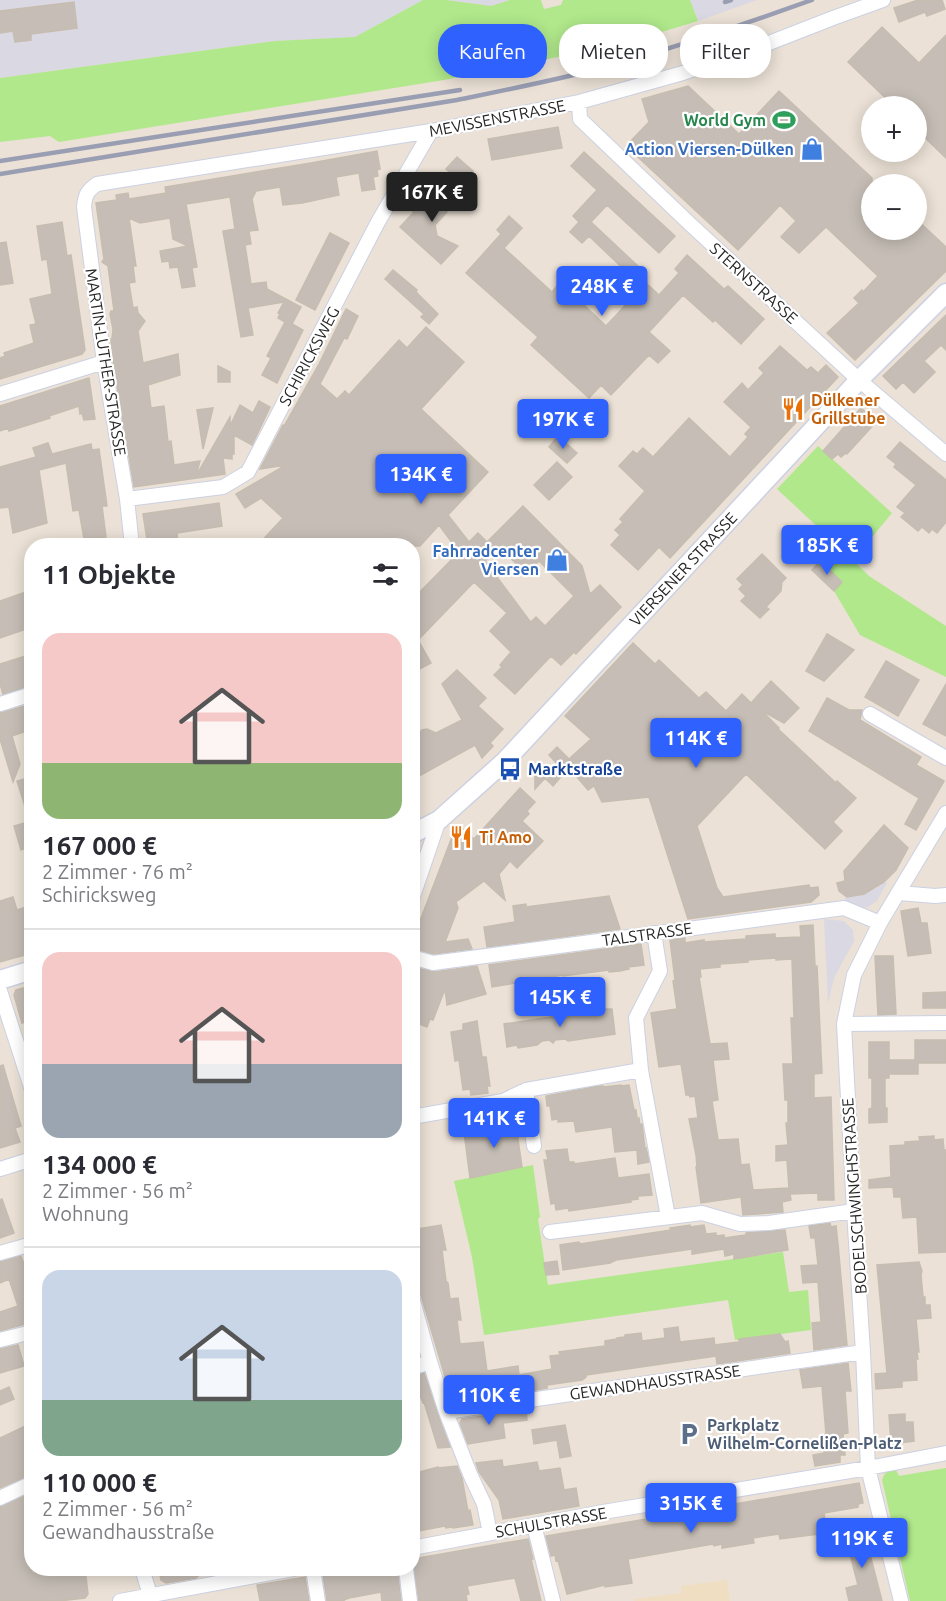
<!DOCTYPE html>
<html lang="de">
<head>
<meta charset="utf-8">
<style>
	body { margin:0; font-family:Ubuntu,sans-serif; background:#f7f7f7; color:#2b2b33; height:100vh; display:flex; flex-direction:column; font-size:22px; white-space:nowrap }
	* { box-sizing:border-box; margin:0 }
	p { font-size:20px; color:#7c7c81 }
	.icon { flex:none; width:33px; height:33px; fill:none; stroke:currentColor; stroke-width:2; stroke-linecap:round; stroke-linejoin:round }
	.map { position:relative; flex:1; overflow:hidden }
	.panel { position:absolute; left:24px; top:538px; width:396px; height:1038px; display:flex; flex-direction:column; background:#fff; border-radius:24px; box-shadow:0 3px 15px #0003 }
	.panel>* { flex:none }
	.guide { position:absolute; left:438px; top:24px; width:417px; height:54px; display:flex; gap:12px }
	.tools { position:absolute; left:861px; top:96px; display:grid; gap:12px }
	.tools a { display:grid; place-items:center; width:66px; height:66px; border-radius:50%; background:#fff; box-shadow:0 3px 15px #0003; font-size:30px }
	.price { position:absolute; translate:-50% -51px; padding:0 14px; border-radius:6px; background:#2f61ff; color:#fff; font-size:20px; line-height:39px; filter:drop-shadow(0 2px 3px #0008) }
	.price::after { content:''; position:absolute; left:50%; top:36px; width:18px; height:14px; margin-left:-9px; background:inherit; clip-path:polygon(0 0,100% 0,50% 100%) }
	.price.active { background:#222; color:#fff }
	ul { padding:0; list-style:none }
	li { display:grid; align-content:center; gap:12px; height:318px; padding:0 18px }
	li+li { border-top:2px solid #e1e1e2 }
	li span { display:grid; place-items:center; height:186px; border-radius:18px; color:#555 }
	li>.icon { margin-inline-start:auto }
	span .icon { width:108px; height:108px; fill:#fffc; stroke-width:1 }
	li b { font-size:26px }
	h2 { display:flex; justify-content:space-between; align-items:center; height:72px; padding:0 18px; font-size:26px }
	.pill { padding:0 21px; border-radius:24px; background:#fff; box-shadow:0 3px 15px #0003; font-size:21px; line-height:54px }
	.pill.active { background:#2f61ff; color:#fff }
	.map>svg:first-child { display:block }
</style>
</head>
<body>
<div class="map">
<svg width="946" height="1601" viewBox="0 0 946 1601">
	<rect width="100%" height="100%" fill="#ebe1d6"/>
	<!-- industrial -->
	<path fill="#dad8e2" d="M0,0H423L355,37L275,41L0,78Z
		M446,0H510L491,6Z
		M690,0H757L698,21Z
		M884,882L887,883L877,901L868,907L860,908L848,903L844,898L861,895L876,888Z
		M824,919L844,921L853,930L854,941L834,978L828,1004Z"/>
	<!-- education -->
	<path fill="#efdec2" d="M727,1580L730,1601H635L634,1599L681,1593V1586Z"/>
	<!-- green -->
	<path fill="#b0e88b" d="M423,0H446L491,6L510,0H541L544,9L561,5L563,0H690L698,21L622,44L444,80L59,142L50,136L0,142V78L275,41L355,37Z
		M818,446L892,513L853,560L869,576L946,626V677L860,635L834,591L842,582L820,561L836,544L777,489Z
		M533,1165L540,1217L538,1219L548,1285L783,1252L789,1292L808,1290L811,1330L735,1340L728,1300L484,1335L472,1257L454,1181Z
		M895,1468L899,1476L946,1468V1601H910L882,1480L885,1473Z"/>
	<!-- building -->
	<path fill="#c6beb6" stroke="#c6bdb0" stroke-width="1.5" fill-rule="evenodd" d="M918,0H942L945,9L927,16L925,12L899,22L894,8Z
		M74,2L77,28L31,34V40L15,42L13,31L0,33V11Z
		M882,27L919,63L946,35V158L916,129V106H894L848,62Z
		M688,86L739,134L779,91L872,178V230H916V219L946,247V271L855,360L827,333L859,303L854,298L862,290L863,292L878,276L826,227L799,253L781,237L796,221L780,205L738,250L626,146L649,122L642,99Z
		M558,127L562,148L492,160L488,139Z
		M377,151L380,169L377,170L378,176L373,177L375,189L362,191L359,173L336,177L339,195L302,203L283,205L280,187L256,191L252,199L258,230L249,231L251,244L245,245L251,284L266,282L267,289L301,307L292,324L303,330L277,383L262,375L271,358L267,356L285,322L278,318L280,314L278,313L284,302L248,308L253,335L241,337L223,231L235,229L230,197L186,204L197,267L192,268L195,286L182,288L178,267L170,268L169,261L162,262L160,251L188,246L173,239L170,218L140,223L129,218L136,266H133L135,282L129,283L133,308L137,307L138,313L145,321L138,331L143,363L178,354L180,375L148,385L151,408L164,406L168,442L171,441L174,465L200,461L196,476L230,417V426L240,405L253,413L259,401L270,407L252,445L234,435V454H232V459L223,458L225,474L134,487L113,361L111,339H112L113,329L110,314L111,311H114L108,266L102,262L104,259L96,203L117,200L116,195L128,193L129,199L166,193L165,187L311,163Z
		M584,152L675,236L659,253L607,205L591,222L641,269L633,278L589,236L582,243L570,232L579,222L573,216L597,190L571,166Z
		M457,157L473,171L462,183L446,169Z
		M455,180L465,189L445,211L447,212L435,225L437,236L458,246L441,264L400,227L414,212L411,210L426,192L436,202Z
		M509,216L522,228L504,248L552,292L560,282L606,326L646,283L659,295L679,273L675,269L687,255L724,289L728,286L764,319L741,344L715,320L713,322L683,295L649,332L670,351L658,363L649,355L611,395L601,385L589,398L531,345L538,337L466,273L501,234L497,230Z
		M62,222L67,256L71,255L85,350L82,354L0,379V358L5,356L4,353L34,343L30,325L36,324L30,299L52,294L47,259L42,260L37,226Z
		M330,233L349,243L315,310L296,300Z
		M6,242L13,283L0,285V243Z
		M393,270L417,290L416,292L438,314L429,324L421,317L424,314L385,279Z
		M346,309L358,316L347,339L344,338L320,384L337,399L345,391L349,395L399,340L407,348L426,327L464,362L421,409L488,472L448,515L469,542L478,533L487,542L523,506L582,566L590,594L600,585L621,607L576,654L574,652L561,665L551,656L515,694L494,675L502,667L500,665L511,652L490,631L507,613L474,582L418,640L431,663L412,673V600L459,552L439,525L420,546H257L283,518L261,498L245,508L236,494L286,465L260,469L283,425L284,426L319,364ZM500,548L526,573L539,561L574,596L545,626L536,617L531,622L529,620L485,561Z
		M946,315V350L941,345L924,361L935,372L914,393L903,382L896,389L883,376Z
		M780,346L807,370L811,367L818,373L826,365L838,377L670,558L659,547L638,570L611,545L620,535L615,530L623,522L620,519L645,491L619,466L633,451L637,454L643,448L653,457L689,418L730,457L748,437L745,434L751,427L724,402L742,383L748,390L764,373L759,368Z
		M218,366L230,372V382H218Z
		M89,378L95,419L84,420L82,413L80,414L79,406L49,416L50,418L9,431L8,428L0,431V406Z
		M213,408L203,449L197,410Z
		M861,408L876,422L847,454L846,453L841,457L838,454L832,459L823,451Z
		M558,436L577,453L567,463L549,447Z
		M900,442L946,480V522L937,533L932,529L929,533L922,527L918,531L901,517L905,513L897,507L916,485L894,467L896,464L887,457Z
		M48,443L52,454L91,444L92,450L99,449L107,506H102L106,537L84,539L79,510L73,511L66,463L39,470L47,523L13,533L9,507L0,508V467L36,457L33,448Z
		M557,462L572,477L549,500L534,485Z
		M219,503L222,526L177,533L178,546H148L143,514Z
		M762,554L786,578L782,582L781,591L766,607L769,609L760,618L741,601L746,596L739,589L743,585L737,579Z
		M820,561L842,582L834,591L812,570Z
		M26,592L29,601L32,600V627L0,638V601Z
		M827,634L854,650L824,681L806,671Z
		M633,643L655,664L659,660L699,698L706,692L726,711L742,694L751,703L771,681L799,708L784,723L766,713L765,714L779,728L778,729L836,783L837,781L856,798L833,822L842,831L825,849L746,774L697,826L717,888L723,897L809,885L810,888L818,887L819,895L811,902L688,919L649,797L602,802L594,786L588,790L572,771L568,775L565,772L553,786L545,778L535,789V768H561L549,755L557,747L569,759L591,739L565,716Z
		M32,654V685L3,694L0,684V664Z
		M886,661L919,680L898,716L865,697Z
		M457,670L486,698L478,706L503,729L490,743L493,746L482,758L475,745L412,780V740L422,730L427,729L436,733L462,720L442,684Z
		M946,684V736L923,724Z
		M827,698L849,710H862L860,720L921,757L916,765L944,781L916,830L905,824L919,798L809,731Z
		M32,704V720L26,722L29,730L12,736L20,764L13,782L0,739V713Z
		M32,777V818L29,819L17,781Z
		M520,788L535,802L527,811L529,814L522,821L543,841L517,868L510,861L499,874L505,900L484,881L456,902L458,908L445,942L468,939L472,949L434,954L412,948V942L452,837L461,827L474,839Z
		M32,821V845L21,850L14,826Z
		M884,825L908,848L896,870L884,882L864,894L847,897L839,891L837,883L845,881L844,871Z
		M609,896L620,929L487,947L484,927L515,922L513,906L526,904V907Z
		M13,897L17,910L32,905V953L0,962V901Z
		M918,908L921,923H927L931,953L908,956L901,911Z
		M813,925L815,966H817L822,1073L814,1074V1098L831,1097L834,1200H818V1193L790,1194L791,1200L782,1202L783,1212L743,1215L741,1197L701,1203L696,1167H697L696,1155L689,1119L698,1118L695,1096L690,1097L689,1095H686L681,1064L659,1067L651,1013L677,1009L673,981L675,980L670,940L685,938V943L704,940V942L746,939V936L775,934V938L801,937L800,926ZM776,958V960L792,959L794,1018H791L793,1064H783L785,1100H788V1123H786L788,1145L776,1146V1161L787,1160L789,1188L753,1190L749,1164L741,1165L738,1139L718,1140L712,1101L718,1100L713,1060L729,1059L727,1043L710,1044L699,977H701L700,969L720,967V964L748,962V960Z
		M641,944L644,965L628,967L629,969L620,971L609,972V970L563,976V975L492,987L489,965Z
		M875,956H893L896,1014L878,1015Z
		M477,966L486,994L447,1005L445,989L433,1020L430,1019L427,1027L412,1021V967L434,972Z
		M32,986V1020L22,1023L14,995L16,990Z
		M946,992V1008H923V993Z
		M604,1009H612L615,1034L568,1041L565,1039L555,1040L553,1043L549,1040L542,1041L537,1045L518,1048L517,1045L507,1047L504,1024Z
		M477,1021L482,1057H486L490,1086H487L488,1093L471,1095L470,1089L463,1090L459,1060L455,1061L451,1032L463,1030V1024Z
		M915,1040H946V1063H918V1074H889V1078H885V1108H887V1122L869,1123V1109L872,1108V1078H869V1042H889V1060H915Z
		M3,1065L21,1126L15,1128L20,1142L0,1148V1066Z
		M621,1085V1086L629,1085L634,1110H636L637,1118H639L640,1125L642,1124L645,1149L646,1148L649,1162L638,1164L637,1150L615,1152L612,1127L576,1132L574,1121L558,1122V1119L552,1120L550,1106H547L546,1096L599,1086H603V1087Z
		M514,1112L522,1167L470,1178L464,1132L504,1126L502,1114Z
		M934,1136V1140L943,1139L944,1150H946V1252L919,1253L917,1217L903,1218L901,1197H894L893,1187L869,1188V1180L891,1177L890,1146L905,1145V1142L920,1141L919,1137Z
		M567,1149L569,1162H574V1164L615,1158L618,1178L649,1174L652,1195L638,1196V1199L631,1200V1202L569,1211L568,1208L556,1210L555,1203L551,1204L544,1160H548L546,1151Z
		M2,1199L14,1233L0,1238V1200Z
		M830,1223L831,1227L836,1226L838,1244L847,1345L814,1350L812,1323L821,1322L818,1282L803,1283L801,1266L818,1265L815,1238H811L809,1226Z
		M441,1225L446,1250H442L446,1281L448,1283L450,1299L458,1298L461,1320H457L460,1344L483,1342L487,1371L518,1366L519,1375L552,1369L550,1356L560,1355L559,1352L605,1346V1341L617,1339V1338L625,1337V1335L641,1333L642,1341L665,1338L664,1329L678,1327L680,1342L714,1338L716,1356L715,1345L739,1342V1339L780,1334L785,1342L788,1341L790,1353L717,1364L716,1356L593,1374L586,1375V1377L582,1380L547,1385V1388L523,1392L480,1398L479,1389L451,1397L421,1295L418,1290L412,1288V1230Z
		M690,1225V1227L704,1225L706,1234L716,1233V1236L724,1235V1238L746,1235V1233L785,1230L788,1250L734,1259V1254L725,1256L724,1249L692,1254V1249L616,1260L610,1263L563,1270L560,1245L579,1242L580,1244L671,1230L670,1228Z
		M21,1256L32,1287V1322L0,1331V1312L18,1306L9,1279L0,1283V1262Z
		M557,1261L559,1274L546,1275L544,1263Z
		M919,1262L922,1271L921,1275L923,1297H925V1305H930L931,1318L916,1319L919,1352H917L918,1359H916L917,1380L902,1381V1387L876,1389L875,1374L887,1373L877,1265Z
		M412,1333L419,1356L412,1358Z
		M18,1345L24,1366L0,1373V1349Z
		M848,1363L851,1391H845L848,1433L843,1434L845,1455H840V1462L815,1466L813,1455L824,1453L822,1435L826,1434L822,1386L803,1388L800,1370Z
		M424,1373L438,1415L450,1447L438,1448L424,1402L423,1403L413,1377Z
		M9,1387L14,1399L0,1405V1391Z
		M526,1410L527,1420L503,1423L505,1438L468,1444L460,1423L462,1419Z
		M905,1414V1422H913L914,1441L891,1444L889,1415Z
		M32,1423V1474L0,1488V1438Z
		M565,1425L571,1456L560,1458L557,1440L534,1444L532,1430Z
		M502,1460L503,1467L537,1462L539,1471L560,1468L564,1490L576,1488L579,1506L503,1519L499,1500L479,1472L476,1463Z
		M457,1466L462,1478L467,1506L468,1511L470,1510L473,1525L453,1528L452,1527L446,1528L445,1526L412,1532V1474L438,1467V1468Z
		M859,1483L863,1503L858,1504V1507L824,1513L827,1533L780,1539L779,1534L753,1538L754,1543L722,1548V1544L714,1546L713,1544L628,1559L632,1583L605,1587V1585L567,1594L558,1560L556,1561L555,1555L551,1556L546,1536Z
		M32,1493V1573L43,1569H85L88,1594L85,1598L59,1601H0V1507Z
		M862,1528L864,1536L865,1535L882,1601H849L846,1588L858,1585L844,1531Z
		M528,1539L533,1559H531L541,1601H521L515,1578L467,1586L469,1594L466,1595L467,1601H419L412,1559Z
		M159,1569H206L196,1578L166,1583L161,1580Z
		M353,1569H397L401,1601H382L381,1592L349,1598L344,1600V1601H327L323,1574Z
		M305,1577L309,1601H260L257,1585Z"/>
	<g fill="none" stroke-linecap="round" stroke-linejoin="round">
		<!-- street casing -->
		<g stroke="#cbd1e2" stroke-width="16">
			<path id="street" d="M579,102L580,119L690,224L859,380L946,454
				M0,394L104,362
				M127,499L223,487L248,472L378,222L431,131
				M132,546L127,499L104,362L84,207C85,195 87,191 97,184L431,131L579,102L683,73L759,47L833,18L883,0
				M0,704L32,694
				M870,714L946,758
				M899,893L935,896L946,895
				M412,899L439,820
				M654,933L660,971L636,1018L641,1070L668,1217
				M412,957L433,963L844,908L880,923
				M0,991L32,1090
				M844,1024L946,1023
				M526,1090L534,1146
				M412,1117L503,1101L526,1090L641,1070
				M0,1169L32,1159
				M550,1232L702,1213L740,1224L769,1223L854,1211
				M0,1253L32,1244
				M412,1297L430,1362L446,1412L470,1474L484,1504L490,1533
				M0,1340L32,1332
				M412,1368L430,1362
				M446,1412L863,1352
				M0,1498L32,1483
				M534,1525L553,1601
				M412,1548L603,1512L868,1468L946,1453
				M142,1569L152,1601
				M313,1569L318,1601
				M406,1569L410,1601
				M120,1601L293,1569
				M901,1601L868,1468L863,1352L854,1211L844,1024L854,975L880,923L946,813"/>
		</g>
		<!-- secondary casing -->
		<g stroke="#cbd1e2" stroke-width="21">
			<path id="secondary" d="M412,834L439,820L505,761L859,380L946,293
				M0,980L32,970"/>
		</g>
		<!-- street -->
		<use href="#street" stroke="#fff" stroke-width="14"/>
		<!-- secondary -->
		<use href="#secondary" stroke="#fff" stroke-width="18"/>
		<!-- rail -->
		<path stroke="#999eb3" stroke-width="4.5" d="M725,2L731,0
			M0,161L460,90
			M0,174L457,100C501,91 546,82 590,71C666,51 739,26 812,0"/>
	</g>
	<!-- icons -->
	<defs>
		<g id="stadium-bare" transform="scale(1.8)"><path d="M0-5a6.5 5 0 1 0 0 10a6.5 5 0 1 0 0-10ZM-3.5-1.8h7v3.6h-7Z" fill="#2e9e5b" stroke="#fff" stroke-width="2.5" paint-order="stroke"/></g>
		<g id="shop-bare" transform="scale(1.8)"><path d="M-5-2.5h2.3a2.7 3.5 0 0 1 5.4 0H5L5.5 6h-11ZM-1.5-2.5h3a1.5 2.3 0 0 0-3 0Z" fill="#3f7fe0" stroke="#fff" stroke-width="2.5" paint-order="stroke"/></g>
		<g id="restaurant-bare" transform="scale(1.8)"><path d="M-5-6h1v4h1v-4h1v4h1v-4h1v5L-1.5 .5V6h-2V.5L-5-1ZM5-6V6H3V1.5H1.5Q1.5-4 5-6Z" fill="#e8710a" stroke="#fff" stroke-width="2.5" paint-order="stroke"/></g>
		<g id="bus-bare" transform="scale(1.8)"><path d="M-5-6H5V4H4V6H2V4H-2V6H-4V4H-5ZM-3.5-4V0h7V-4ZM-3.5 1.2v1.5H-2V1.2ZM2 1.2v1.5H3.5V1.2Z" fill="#1a4fb4" stroke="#fff" stroke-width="2.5" paint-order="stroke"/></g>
		<g id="parking-bare" transform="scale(1.8)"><path d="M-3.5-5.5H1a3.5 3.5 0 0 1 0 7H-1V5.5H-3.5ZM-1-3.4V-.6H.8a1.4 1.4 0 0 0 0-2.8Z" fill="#5c6f8a" stroke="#fff" stroke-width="2.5" paint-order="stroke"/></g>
	</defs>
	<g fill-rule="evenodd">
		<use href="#stadium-bare" x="784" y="120"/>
		<use href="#shop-bare" x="812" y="149"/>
		<use href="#restaurant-bare" x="793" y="409"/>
		<use href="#shop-bare" x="557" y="560"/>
		<use href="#bus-bare" x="510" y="769"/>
		<use href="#restaurant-bare" x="461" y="837"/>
		<use href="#parking-bare" x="689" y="1434"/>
	</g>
	<g text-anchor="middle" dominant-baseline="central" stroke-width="4.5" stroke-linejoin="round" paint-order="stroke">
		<!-- street labels -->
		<g font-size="16" fill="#262626" stroke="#fff">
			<text transform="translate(497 118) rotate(-11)">MEVISSENSTRASSE</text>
			<text transform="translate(754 283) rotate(42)">STERNSTRASSE</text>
			<text transform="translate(309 356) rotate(-62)">SCHIRICKSWEG</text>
			<text transform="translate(106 362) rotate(81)">MARTIN-LUTHER-STRASSE</text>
			<text transform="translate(683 569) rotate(-47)">VIERSENER STRASSE</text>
			<text transform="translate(647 934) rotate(-8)">TALSTRASSE</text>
			<text transform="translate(854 1196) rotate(-94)">BODELSCHWINGHSTRASSE</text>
			<text transform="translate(655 1382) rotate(-8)">GEWANDHAUSSTRASSE</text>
			<text transform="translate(551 1522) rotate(-10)">SCHULSTRASSE</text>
		</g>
		<!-- leisure labels -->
		<g font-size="16" font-weight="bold" fill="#27864d" stroke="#fff" text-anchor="end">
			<text x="766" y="120">World Gym</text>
		</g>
		<!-- shop labels -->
		<g font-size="16" font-weight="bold" fill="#366cbe" stroke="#fff" text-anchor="end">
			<text x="794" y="149">Action Viersen-Dülken</text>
			<text x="539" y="551">Fahrradcenter<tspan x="539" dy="18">Viersen</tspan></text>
		</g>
		<!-- food labels -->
		<g font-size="16" font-weight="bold" fill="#c56008" stroke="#fff" text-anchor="start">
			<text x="811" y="400">Dülkener<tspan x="811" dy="18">Grillstube</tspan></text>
			<text x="479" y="837">Ti Amo</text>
		</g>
		<!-- transit labels -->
		<g font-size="16" font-weight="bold" fill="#164399" stroke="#fff" text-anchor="start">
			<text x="528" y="769">Marktstraße</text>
		</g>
		<!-- service labels -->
		<g font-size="16" font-weight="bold" fill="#4e5e75" stroke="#fff" text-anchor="start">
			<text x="707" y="1425">Parkplatz<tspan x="707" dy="18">Wilhelm-Cornelißen-Platz</tspan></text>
		</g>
	</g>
</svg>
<div class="tools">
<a>+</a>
<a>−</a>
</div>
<b class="price active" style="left:432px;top:223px">167K €</b>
<b class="price" style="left:602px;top:317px">248K €</b>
<b class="price" style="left:563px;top:450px">197K €</b>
<b class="price" style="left:421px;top:505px">134K €</b>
<b class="price" style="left:827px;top:576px">185K €</b>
<b class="price" style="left:696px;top:769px">114K €</b>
<b class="price" style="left:560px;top:1028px">145K €</b>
<b class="price" style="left:494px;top:1149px">141K €</b>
<b class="price" style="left:489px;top:1426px">110K €</b>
<b class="price" style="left:691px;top:1534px">315K €</b>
<b class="price" style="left:862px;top:1569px">119K €</b>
<div class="guide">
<a class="pill active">Kaufen</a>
<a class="pill">Mieten</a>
<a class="pill">Filter</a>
</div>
<section class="panel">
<h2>11 Objekte<svg class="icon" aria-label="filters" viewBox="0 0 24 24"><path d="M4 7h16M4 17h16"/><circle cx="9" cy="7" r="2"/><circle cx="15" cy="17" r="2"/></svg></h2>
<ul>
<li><span style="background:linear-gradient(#f6c9c9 70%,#8fb573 0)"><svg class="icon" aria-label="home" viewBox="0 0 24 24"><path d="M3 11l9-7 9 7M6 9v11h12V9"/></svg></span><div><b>167 000 €</b><p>2 Zimmer · 76 m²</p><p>Schiricksweg</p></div></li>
<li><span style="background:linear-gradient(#f6c9c9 60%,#9aa5b1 0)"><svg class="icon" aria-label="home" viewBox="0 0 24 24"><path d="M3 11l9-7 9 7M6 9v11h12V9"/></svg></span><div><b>134 000 €</b><p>2 Zimmer · 56 m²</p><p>Wohnung</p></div></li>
<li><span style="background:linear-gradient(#c9d6e8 70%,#7fa58c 0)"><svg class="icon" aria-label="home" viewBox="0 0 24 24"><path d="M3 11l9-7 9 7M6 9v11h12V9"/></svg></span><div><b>110 000 €</b><p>2 Zimmer · 56 m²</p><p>Gewandhausstraße</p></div></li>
</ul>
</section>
</div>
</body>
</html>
